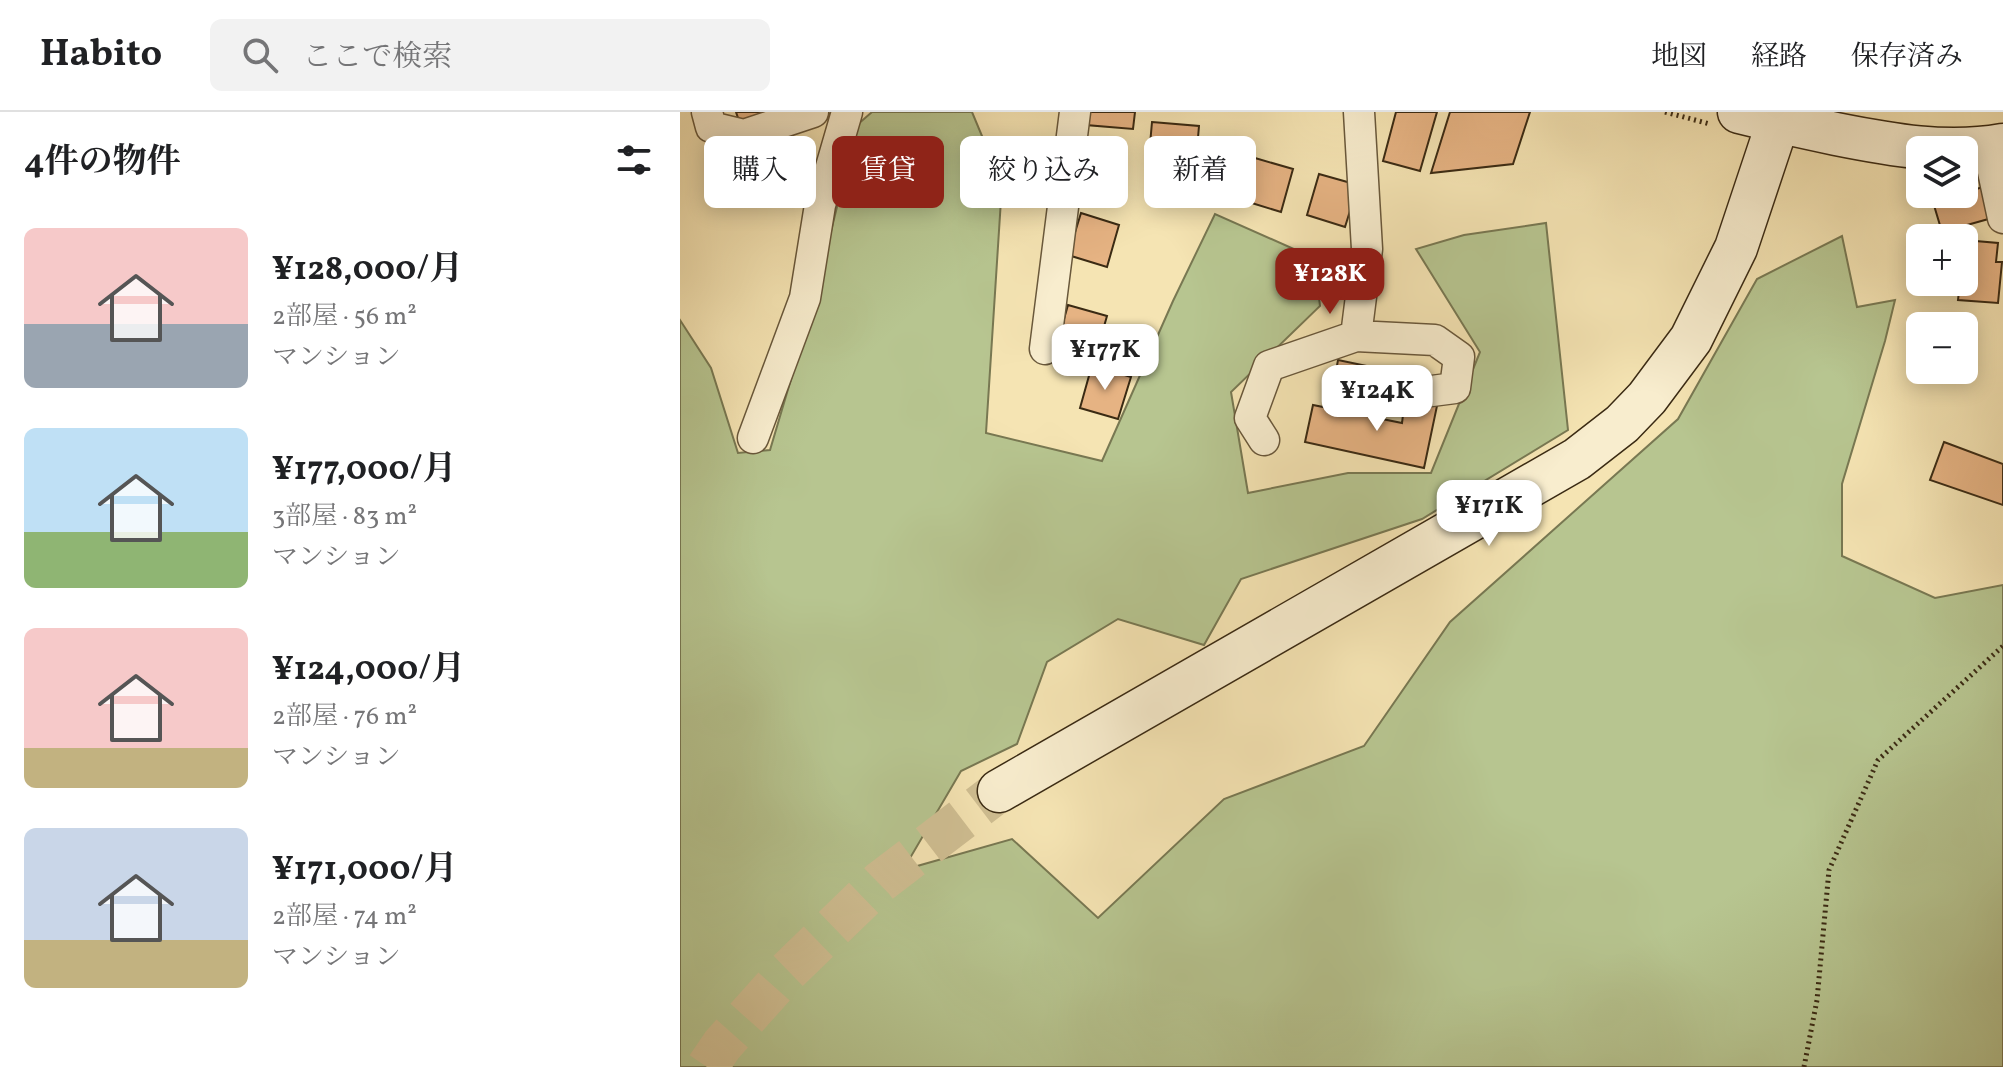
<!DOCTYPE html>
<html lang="ja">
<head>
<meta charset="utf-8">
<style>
	body { margin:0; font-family:Vollkorn,"Noto Serif JP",serif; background:#f2f2f2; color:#202124; height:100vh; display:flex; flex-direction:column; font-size:30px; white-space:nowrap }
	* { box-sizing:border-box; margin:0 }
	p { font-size:26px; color:#757577 }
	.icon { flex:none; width:44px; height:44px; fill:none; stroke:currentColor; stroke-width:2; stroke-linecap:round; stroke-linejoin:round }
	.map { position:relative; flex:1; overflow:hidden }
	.sheet { display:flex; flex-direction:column; background:#fff; width:680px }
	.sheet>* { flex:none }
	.hud { position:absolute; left:24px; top:24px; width:760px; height:72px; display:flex; gap:16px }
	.controls { position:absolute; left:1226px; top:24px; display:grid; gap:16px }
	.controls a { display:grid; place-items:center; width:72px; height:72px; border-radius:12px; background:#fff; box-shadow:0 4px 20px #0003; font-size:40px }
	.price { position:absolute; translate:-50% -68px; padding:0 18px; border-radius:16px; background:#fff; color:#222; font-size:26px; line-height:52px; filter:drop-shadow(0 2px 4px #0008) }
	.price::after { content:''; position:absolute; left:50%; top:48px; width:24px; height:18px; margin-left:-12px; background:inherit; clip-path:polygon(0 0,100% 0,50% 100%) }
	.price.current { background:#8f2418; color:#fff }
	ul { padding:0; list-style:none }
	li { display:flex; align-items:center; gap:24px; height:200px; padding:0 24px }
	li span { display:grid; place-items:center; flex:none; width:224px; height:160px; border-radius:12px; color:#555 }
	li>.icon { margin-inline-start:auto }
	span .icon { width:96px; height:96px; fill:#fffc; stroke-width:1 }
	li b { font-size:34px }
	h2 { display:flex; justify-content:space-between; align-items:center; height:96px; padding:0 24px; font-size:34px }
	.tag { padding:0 28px; border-radius:12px; background:#fff; box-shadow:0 4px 20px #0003; font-size:28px; line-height:72px }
	.tag.current { background:#8f2418; color:#fff }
	header { display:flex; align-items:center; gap:48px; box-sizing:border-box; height:112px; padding:0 40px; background:#fff; border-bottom:2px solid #e0e0e0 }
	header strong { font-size:38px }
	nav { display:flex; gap:44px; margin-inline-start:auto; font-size:28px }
	.search { width:560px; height:72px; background:#f2f2f2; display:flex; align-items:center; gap:20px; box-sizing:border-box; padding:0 28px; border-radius:12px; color:#757577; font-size:30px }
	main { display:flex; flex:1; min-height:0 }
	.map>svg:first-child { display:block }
</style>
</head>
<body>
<header>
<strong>Habito</strong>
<div class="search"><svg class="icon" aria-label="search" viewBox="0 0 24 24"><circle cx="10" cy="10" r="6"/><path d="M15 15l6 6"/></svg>ここで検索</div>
<nav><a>地図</a><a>経路</a><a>保存済み</a></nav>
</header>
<main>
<section class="sheet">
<h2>4件の物件<svg class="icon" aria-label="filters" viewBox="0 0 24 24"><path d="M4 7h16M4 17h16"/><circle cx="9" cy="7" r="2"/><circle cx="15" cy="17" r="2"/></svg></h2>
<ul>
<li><span style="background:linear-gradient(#f6c9c9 60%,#9aa5b1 0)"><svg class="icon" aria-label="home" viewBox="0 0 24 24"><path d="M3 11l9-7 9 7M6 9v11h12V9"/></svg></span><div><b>¥128,000/月</b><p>2部屋 · 56 m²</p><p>マンション</p></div></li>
<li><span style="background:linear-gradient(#bfe0f5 65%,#8fb573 0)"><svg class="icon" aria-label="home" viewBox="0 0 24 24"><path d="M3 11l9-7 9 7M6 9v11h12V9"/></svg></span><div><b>¥177,000/月</b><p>3部屋 · 83 m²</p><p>マンション</p></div></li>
<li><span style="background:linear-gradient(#f6c9c9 75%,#c2b280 0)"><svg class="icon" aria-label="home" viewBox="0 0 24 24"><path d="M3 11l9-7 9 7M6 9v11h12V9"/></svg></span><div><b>¥124,000/月</b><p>2部屋 · 76 m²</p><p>マンション</p></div></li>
<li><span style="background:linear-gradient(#c9d6e8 70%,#c2b280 0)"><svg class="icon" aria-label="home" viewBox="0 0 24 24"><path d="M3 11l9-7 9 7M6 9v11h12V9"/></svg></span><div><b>¥171,000/月</b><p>2部屋 · 74 m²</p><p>マンション</p></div></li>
</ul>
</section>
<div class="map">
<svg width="1323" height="955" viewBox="0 0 1323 955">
	<rect width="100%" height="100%" fill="#f5e4b3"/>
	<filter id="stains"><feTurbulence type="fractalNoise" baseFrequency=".0025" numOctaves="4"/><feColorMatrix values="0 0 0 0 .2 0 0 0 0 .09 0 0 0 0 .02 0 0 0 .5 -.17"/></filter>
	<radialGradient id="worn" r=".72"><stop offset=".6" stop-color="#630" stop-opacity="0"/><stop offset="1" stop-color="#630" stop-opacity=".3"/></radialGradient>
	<!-- green -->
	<path fill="#b7c590" stroke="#787852" stroke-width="2" d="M192,0H292L322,72L306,321L422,349L493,189L535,102L634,146L640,194L551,280L568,381L668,361H751L800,240L736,137L784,123L866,111L888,318L742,407L561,467L524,533L438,507L367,550L337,632L281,659L223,758L332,727L418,806L544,687L684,634L770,510L998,307L1077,167L1162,124L1177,195L1215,188L1205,229L1162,372V444L1255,486L1323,473V955H0V208L31,256L58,341L90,338L133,193L177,13Z"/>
	<!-- building -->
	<path fill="#e6b383" stroke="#3a2a13" stroke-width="2" d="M56,0H89L59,9Z
		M408,0H455L453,17L406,13Z
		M716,0H757L740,59L703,49Z
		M770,0H850L833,52L751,61Z
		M472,10L519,14L516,49L469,44Z
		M575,46L613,57L601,100L562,88Z
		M639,62L678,73L665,115L627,103Z
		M1303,75L1312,106L1262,120L1253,90Z
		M401,101L439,113L427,155L388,143Z
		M1284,128L1318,131L1316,150H1322L1318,191L1278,188L1280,170H1284Z
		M388,193L427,204L415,246L376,235Z
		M658,248L725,262L717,300L651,287Z
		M412,253L451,265L438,307L400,296Z
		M725,287L758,289L744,356L625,330L633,293L722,311Z
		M1264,330L1323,352V393L1250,368Z"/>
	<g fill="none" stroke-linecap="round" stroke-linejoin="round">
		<!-- secondary-tunnel -->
		<path stroke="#d0bf93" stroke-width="42" stroke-dasharray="42 21" stroke-linecap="butt" d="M27,955L42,933L106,861L200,770L319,679"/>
		<!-- street casing -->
		<g stroke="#69583b" stroke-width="33">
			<path id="street" d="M27,0L31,15L64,23L133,0
				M1308,36L1323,106
				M676,224L755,228L779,245L775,276L744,280
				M365,237L395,0
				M73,326L125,186L140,93L167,0
				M584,328L570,306L589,254L676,224L687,137L679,0"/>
		</g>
		<!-- secondary casing -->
		<g stroke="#3a2a13" stroke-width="45">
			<path id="secondary" d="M1059,0C1091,8 1123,15 1156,22C1211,33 1267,43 1323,33
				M319,679L897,347L942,312L967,286L1011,227L1056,136L1098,10"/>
		</g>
		<!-- path -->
		<path stroke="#3a2a13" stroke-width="5" stroke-dasharray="2 4" stroke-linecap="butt" d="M985,0L1030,12
			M1124,955L1137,888L1149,758L1198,648L1323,534"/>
		<!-- street -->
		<use href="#street" stroke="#f8edce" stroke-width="30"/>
		<!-- secondary -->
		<use href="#secondary" stroke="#f8edce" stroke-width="42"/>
	</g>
	<rect width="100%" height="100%" filter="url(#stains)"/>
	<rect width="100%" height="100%" fill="url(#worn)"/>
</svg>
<div class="controls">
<a><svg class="icon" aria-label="layers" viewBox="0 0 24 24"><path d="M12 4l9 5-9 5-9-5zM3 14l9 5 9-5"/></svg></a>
<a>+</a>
<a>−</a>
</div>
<b class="price current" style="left:650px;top:204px">¥128K</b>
<b class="price" style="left:425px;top:280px">¥177K</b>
<b class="price" style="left:697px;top:321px">¥124K</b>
<b class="price" style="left:809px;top:436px">¥171K</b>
<div class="hud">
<a class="tag">購入</a>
<a class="tag current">賃貸</a>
<a class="tag">絞り込み</a>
<a class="tag">新着</a>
</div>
</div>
</main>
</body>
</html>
